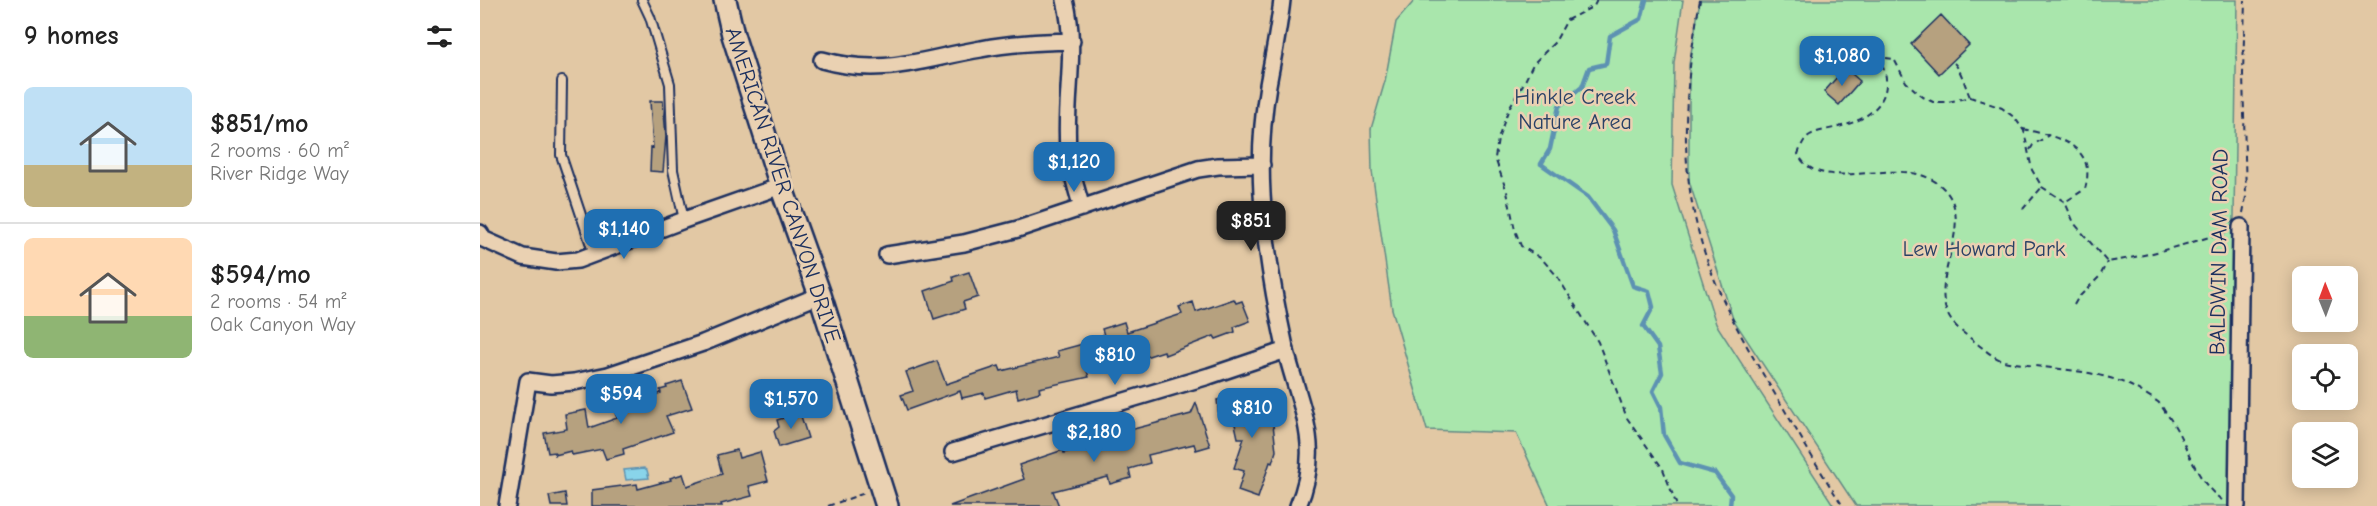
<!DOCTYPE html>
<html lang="en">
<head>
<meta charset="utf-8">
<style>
	body { margin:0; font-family:"Comic Neue",sans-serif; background:#f6f6f6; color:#222; height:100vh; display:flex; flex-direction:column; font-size:22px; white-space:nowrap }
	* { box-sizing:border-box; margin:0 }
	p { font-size:20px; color:#767676 }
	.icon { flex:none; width:33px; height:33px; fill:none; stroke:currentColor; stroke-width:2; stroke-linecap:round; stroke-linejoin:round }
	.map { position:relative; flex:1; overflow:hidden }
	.panel { display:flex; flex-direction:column; background:#fff; width:480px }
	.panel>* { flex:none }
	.needle { width:39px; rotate:359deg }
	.controls { position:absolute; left:1812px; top:266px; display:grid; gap:12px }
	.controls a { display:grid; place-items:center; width:66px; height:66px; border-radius:9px; background:#fff; box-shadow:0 3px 15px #0003; font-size:30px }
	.price { position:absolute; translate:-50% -51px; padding:0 14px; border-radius:12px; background:#1f6fb2; color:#fff; font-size:20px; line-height:39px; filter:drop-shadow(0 2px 3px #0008) }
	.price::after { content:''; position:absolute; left:50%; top:36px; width:18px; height:14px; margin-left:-9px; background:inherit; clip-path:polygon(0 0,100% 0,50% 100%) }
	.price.selected { background:#222; color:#fff }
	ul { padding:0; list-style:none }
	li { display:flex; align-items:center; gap:18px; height:150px; padding:0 24px }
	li+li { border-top:2px solid #e0e0e0 }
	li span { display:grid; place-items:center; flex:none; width:168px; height:120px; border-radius:9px; color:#555 }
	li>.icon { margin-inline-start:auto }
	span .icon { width:72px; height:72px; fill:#fffc; stroke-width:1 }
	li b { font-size:26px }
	h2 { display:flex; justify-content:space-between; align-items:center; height:72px; padding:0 24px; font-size:26px }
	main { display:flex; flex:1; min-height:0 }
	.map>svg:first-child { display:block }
</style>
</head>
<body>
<main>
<section class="panel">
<h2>9 homes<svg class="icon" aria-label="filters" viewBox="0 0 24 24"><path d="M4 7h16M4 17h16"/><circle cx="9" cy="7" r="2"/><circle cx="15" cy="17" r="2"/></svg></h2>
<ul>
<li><span style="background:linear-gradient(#bfe0f5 65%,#c2b280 0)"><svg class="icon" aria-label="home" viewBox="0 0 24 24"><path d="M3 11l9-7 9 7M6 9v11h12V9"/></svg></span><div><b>$851/mo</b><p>2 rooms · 60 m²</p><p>River Ridge Way</p></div></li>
<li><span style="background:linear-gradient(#ffd9b3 65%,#8fb573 0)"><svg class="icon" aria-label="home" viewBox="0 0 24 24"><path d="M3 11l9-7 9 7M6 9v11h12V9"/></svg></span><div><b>$594/mo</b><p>2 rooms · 54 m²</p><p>Oak Canyon Way</p></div></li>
</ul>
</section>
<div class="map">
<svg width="1897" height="506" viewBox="0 0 1897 506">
	<rect width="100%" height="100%" fill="#e2c8a4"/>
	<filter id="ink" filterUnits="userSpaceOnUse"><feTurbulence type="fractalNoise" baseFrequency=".0167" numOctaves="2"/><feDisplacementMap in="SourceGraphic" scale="12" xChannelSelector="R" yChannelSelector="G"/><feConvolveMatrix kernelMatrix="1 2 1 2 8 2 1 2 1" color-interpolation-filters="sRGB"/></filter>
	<g filter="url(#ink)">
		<!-- green -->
		<path fill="#a9e6ac" stroke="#628a85" stroke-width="1.5" d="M935,0H1203L1194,63L1192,185L1236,324L1354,506H1070L1036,433L947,430L912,309L892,171L891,129L905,81L916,22Z
			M1220,0H1757L1750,506H1376L1253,319L1209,181V65Z"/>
		<!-- water -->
		<path fill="#89d4ea" stroke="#5d92b2" stroke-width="1.5" d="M164,468L167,470L169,478L146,480L144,470Z"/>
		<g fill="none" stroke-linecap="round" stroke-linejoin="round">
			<!-- stream -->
			<path stroke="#5d92b2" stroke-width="4.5" d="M1166,0L1161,19L1130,36L1126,64L1109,68L1102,87L1079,106L1070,149L1061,164L1108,197L1133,230L1153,286L1169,291L1173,307L1163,326L1178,347L1182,373L1173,391L1181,407L1184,435L1200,463L1235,473L1251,495L1250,506"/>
		</g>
		<!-- building -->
		<path fill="#b6a17f" stroke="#1b2f5e" stroke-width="1.5" d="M1461,15L1489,45L1459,74L1431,44Z
			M1365,68L1380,81L1359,105L1344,92Z
			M170,101H183L186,136L183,172L170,171L171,147L173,148Z
			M489,272L498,297L483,302L485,309L454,319L445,291L474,281L473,277Z
			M754,299L756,303L762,301L770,321L754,327L755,332L736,339L734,336L685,355L684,351L653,361L654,364L637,369L634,357L605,365L609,377L559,388L560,392L538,398L536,389L505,398L504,393L482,398L480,391L427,410L421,395L433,391L426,372L457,361L466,384L519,366L521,371L579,357L577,351L625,338L622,329L644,322L647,332L702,314L699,307L713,302L716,312Z
			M202,381L212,408L186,416L193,432L143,449L144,454L126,459L122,449L92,455L91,451L75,455V452L68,453L64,433L87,429L85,414L106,410L109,428L137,418L132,403L152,397L154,401L181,393L180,390L187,388L186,386Z
			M781,395L783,407L791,406L796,451L792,463L790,462L778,498L758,491L764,471L754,468L764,438H758L753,415L739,417L737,400Z
			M716,403L730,446L716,450L714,444L668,455L670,463L649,469L651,478L630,484L628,477L573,491L579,506H470L544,479L539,465L583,450L584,453L602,447L603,449L610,447L611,453L642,444L645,442L642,432L711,414Z
			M320,413L328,438L299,447L294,431L299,427L297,420Z
			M257,450L259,458L280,452L288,481L269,486L272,496L241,504L242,506H112V490L157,484L158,489L191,480L190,478L203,474L207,486L242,474L237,455Z
			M85,493L87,506H71L69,496Z"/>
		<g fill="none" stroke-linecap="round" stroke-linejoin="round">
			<!-- service casing -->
			<g stroke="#1b2f5e" stroke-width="12">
				<path id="service" d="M162,0L170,17L190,84L193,170L204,220
					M82,81L81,155L114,254"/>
			</g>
			<!-- minor casing -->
			<g stroke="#1b2f5e" stroke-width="20">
				<path id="minor" d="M585,0C598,51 584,98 588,149C590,169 596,188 602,208
					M802,0C799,29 793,57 788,85C782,121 780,158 782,194C785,246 794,297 805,347C819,406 844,445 818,506
					M342,60C403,77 442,59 501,49C531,43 562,42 592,41
					M0,233L3,239L43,257L76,262L98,260L204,220L301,186
					M407,255L484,243L538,229L718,169L738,166L782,165
					M473,452L729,376L806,350
					M27,506L48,381L71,384L94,382L128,375L223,343L340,295
					M1757,506L1761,227"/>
			</g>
			<!-- secondary casing -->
			<g stroke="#1b2f5e" stroke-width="26">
				<path id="secondary" d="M245,0L253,35L301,186L340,295L407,506"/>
			</g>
			<!-- path -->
			<path stroke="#1b2f5e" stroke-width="2" stroke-dasharray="6 4.5" stroke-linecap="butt" d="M1117,0L1114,6L1087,20L1075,42L1053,64L1045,81L1029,108L1018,139L1015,158L1027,192L1035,230L1041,246L1062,259L1077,276L1118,342L1147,418L1183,469L1197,506
				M1220,0C1208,68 1199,139 1213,208C1227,282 1265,345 1304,409C1323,441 1342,475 1363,506
				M1474,63C1480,68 1486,88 1490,97
				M1543,129C1574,136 1618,144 1605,189L1585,202
				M1550,150L1553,145L1569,135
				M1543,209L1562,187
				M1763,213L1766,197L1763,74L1765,0
				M1594,305L1598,298L1620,276L1627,262
				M1742,500C1714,480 1708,444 1689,417C1685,412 1682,406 1678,402C1671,397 1662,392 1655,388C1623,371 1583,370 1548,365C1540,363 1529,363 1521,360C1511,356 1503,348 1495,342C1487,335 1477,329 1471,320C1444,280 1501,222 1461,186C1421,150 1340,199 1318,154C1321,147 1323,139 1330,135C1339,130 1352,129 1362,126C1385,120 1408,105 1406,79C1406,72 1401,64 1399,57L1414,59L1426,82L1443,97L1453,102H1468L1490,97L1522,108L1535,118L1544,131L1552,170L1562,187L1585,202L1594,223L1627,262C1668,256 1706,244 1746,232
				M348,506L385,493"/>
			<!-- service -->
			<use href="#service" stroke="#ead1b2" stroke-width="8"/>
			<!-- minor -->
			<use href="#minor" stroke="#ead1b2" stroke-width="15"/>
			<!-- secondary -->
			<use href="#secondary" stroke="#ead1b2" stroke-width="21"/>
		</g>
	</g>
	<g text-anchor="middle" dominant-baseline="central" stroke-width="5" stroke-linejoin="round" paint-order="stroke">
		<!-- park labels -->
		<g font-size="22" fill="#294166" stroke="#ead1b2">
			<text x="1095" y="97">Hinkle Creek<tspan x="1095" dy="25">Nature Area</tspan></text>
			<text x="1504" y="249">Lew Howard Park</text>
		</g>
		<!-- street labels -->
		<g font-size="22" fill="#1b2f5e" stroke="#ead1b2">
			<text transform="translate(303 185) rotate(72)">AMERICAN RIVER CANYON DRIVE</text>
			<text transform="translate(1739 252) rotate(-89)">BALDWIN DAM ROAD</text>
		</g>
	</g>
</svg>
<div class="controls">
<a><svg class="needle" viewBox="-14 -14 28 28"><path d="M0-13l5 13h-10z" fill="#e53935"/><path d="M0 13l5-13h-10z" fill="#767676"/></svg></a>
<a><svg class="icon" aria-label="locate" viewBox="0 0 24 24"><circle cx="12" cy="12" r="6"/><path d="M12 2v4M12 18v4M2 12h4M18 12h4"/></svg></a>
<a><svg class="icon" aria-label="layers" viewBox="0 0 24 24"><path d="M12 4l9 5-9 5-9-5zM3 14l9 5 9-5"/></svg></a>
</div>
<b class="price" style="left:1362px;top:87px">$1,080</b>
<b class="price" style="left:594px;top:193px">$1,120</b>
<b class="price selected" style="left:771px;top:252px">$851</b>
<b class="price" style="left:144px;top:260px">$1,140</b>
<b class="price" style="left:635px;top:386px">$810</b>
<b class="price" style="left:141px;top:425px">$594</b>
<b class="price" style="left:311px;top:430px">$1,570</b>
<b class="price" style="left:772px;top:439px">$810</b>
<b class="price" style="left:614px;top:463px">$2,180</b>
</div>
</main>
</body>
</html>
